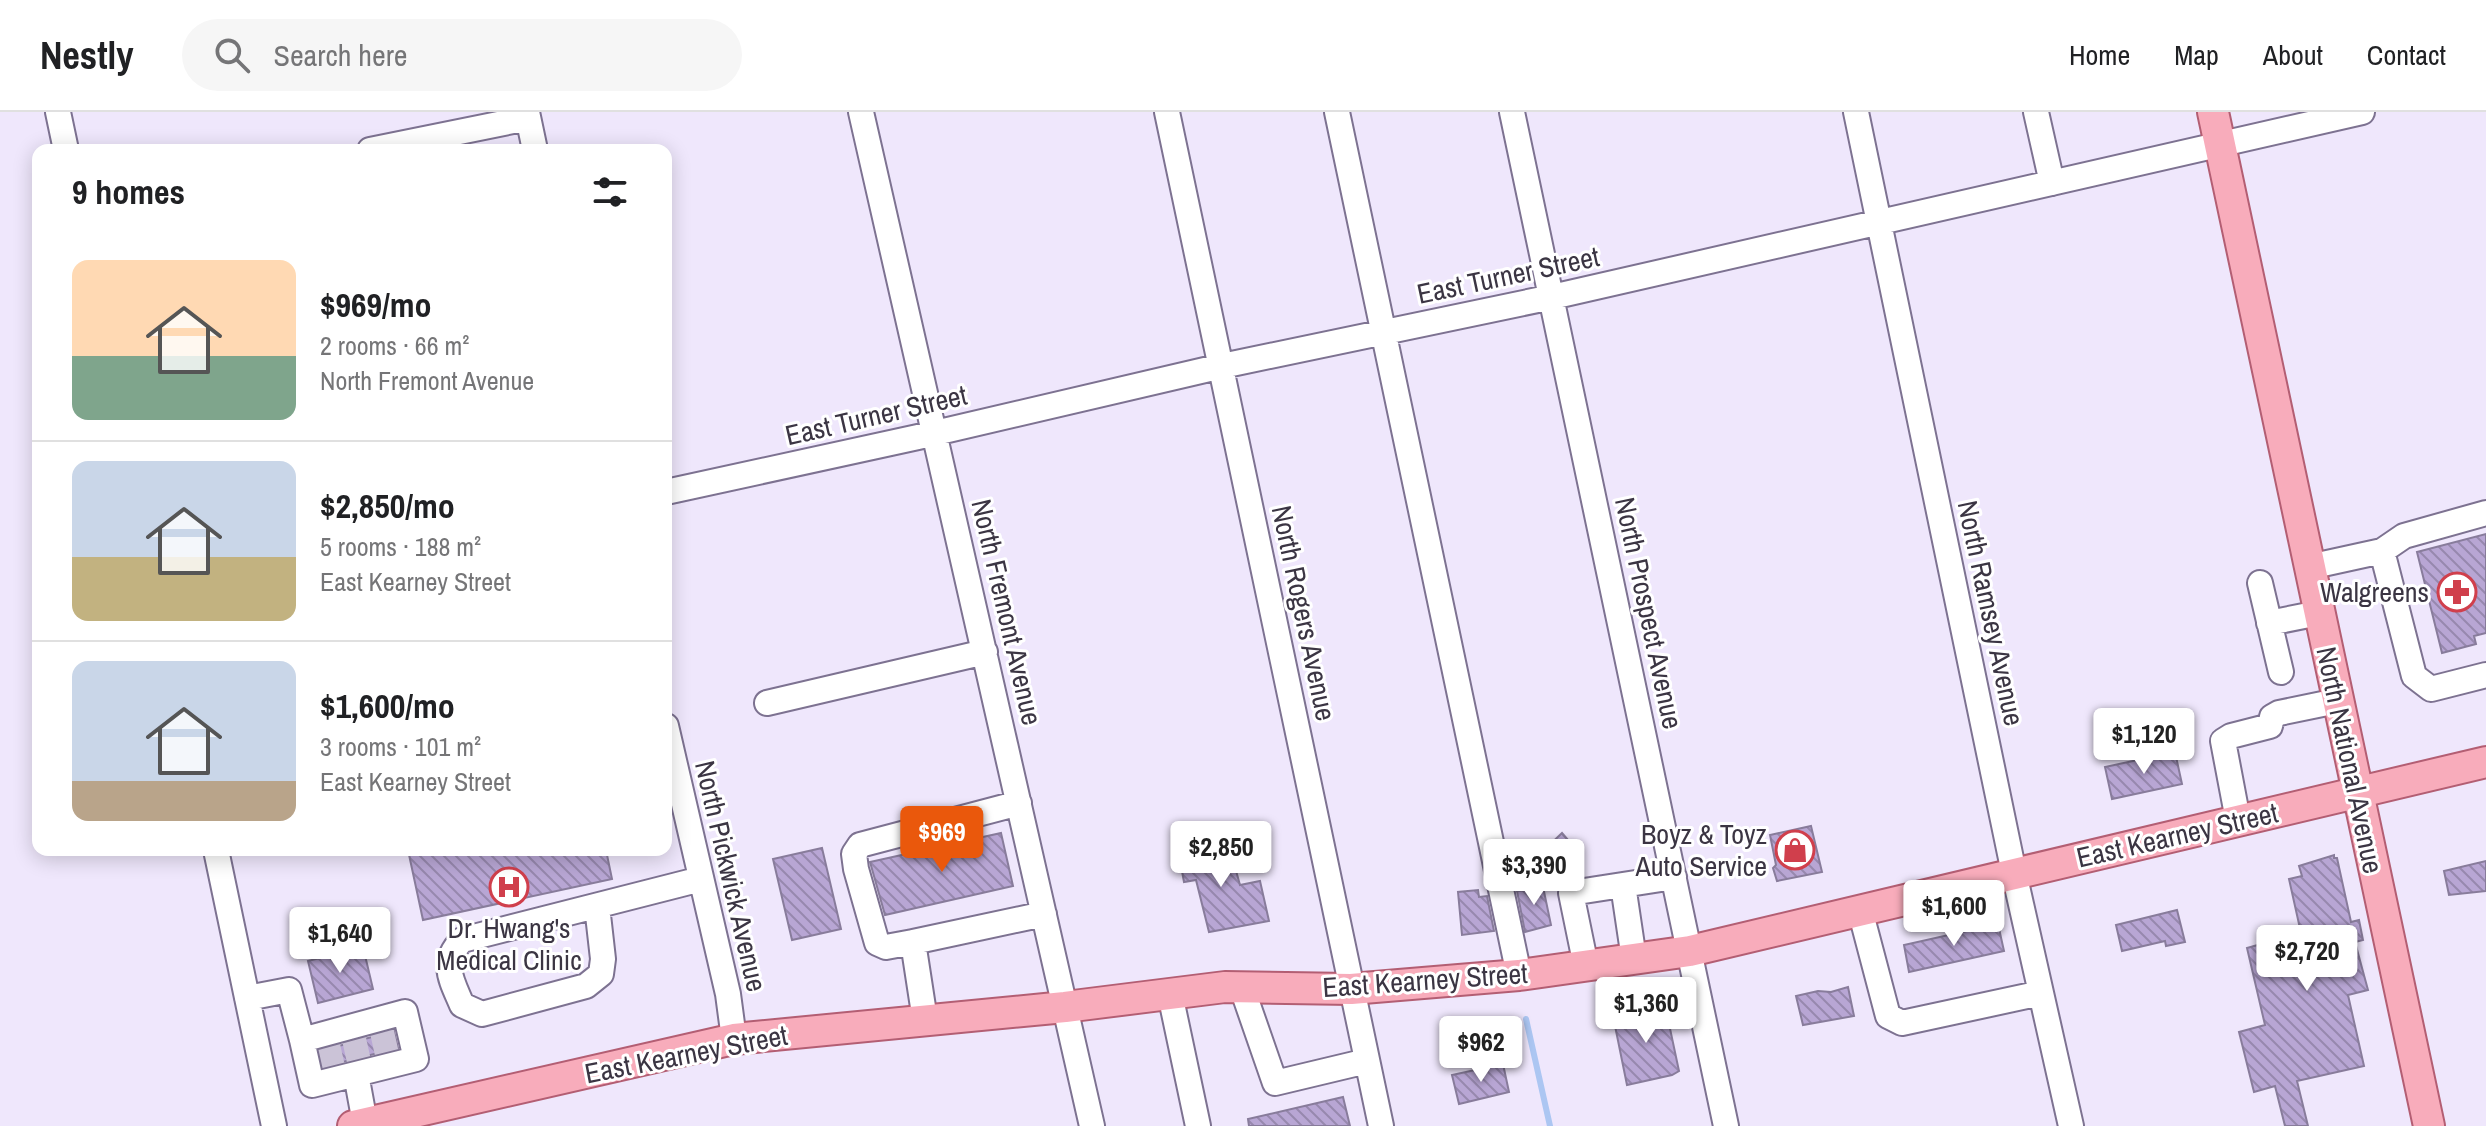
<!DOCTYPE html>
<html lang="en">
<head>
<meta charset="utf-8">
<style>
	body { margin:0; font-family:"Archivo Narrow",sans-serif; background:#f6f6f6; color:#202124; height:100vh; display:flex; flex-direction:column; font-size:30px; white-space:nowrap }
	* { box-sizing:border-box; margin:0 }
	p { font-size:26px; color:#757577 }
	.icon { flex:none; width:44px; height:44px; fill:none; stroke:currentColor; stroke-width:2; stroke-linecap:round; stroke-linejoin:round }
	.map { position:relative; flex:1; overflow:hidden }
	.details { position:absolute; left:32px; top:32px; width:640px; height:712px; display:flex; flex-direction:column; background:#fff; border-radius:16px; box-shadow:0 4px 20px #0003 }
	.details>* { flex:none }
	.price { position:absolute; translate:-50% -68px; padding:0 18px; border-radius:8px; background:#fff; color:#222; font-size:26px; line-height:52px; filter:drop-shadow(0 2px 4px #0008) }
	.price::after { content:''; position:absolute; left:50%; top:48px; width:24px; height:18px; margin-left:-12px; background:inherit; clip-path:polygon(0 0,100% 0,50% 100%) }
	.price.current { background:#ea580c; color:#fff }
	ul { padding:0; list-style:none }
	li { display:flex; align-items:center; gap:24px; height:200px; padding:0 40px }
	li+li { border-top:2px solid #e0e0e0 }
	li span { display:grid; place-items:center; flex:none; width:224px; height:160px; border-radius:16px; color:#555 }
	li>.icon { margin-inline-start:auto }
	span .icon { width:96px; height:96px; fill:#fffc; stroke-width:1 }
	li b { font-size:34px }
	h2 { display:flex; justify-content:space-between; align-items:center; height:96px; padding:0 40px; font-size:34px }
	header { display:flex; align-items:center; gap:48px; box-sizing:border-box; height:112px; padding:0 40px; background:#fff; border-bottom:2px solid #e0e0e0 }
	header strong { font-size:38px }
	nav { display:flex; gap:44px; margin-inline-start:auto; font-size:28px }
	.search { width:560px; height:72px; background:#f6f6f6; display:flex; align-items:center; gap:20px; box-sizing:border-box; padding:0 28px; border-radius:44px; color:#757577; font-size:30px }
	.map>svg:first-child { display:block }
</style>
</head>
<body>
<header>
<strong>Nestly</strong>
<div class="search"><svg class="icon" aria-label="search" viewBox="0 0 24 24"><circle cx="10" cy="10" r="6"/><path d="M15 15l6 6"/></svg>Search here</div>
<nav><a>Home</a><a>Map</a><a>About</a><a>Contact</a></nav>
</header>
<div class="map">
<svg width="2486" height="1014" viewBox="0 0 2486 1014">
	<defs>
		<pattern id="building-back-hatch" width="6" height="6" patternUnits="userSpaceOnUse" patternTransform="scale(2)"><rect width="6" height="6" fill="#b8a6d4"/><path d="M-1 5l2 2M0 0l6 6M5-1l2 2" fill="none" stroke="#9788ae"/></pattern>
	</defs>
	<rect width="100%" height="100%" fill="#efe7fc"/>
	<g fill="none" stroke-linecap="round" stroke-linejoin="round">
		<!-- stream -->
		<path stroke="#acc6f2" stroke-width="6" d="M1526,907L1550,1014"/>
	</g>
	<!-- building -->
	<path fill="url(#building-back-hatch)" stroke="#887c9b" stroke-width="2" d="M2486,422V521L2474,524L2476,532L2442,541L2417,440Z
		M2175,640L2182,672L2112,687L2105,655Z
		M1811,714L1822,760L1777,769L1773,756L1776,753L1770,723Z
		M1001,721L1013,774L885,803L870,750Z
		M1562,721L1580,742L1561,761L1540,742Z
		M1209,726L1214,752L1233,748L1240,773L1260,769L1269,809L1209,820L1196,768L1184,770L1177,732Z
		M822,736L841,817L792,828L773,747Z
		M408,738H606L612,767L423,808Z
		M2334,743V746H2337L2351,810L2359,808L2363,828L2355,830L2368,878L2348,883L2364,954L2297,969L2308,1014H2285L2275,974L2254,980L2239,920L2265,913L2247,836L2301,821L2289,767L2302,764L2299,754Z
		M2486,749V779L2449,783L2444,759Z
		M1542,770L1551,813L1525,820L1517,779L1526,778L1525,774Z
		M1478,778L1479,785L1487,784L1494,819L1462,823L1458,780Z
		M2177,798L2185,830L2166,834L2165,829L2122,839L2116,813Z
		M1998,812L2004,839L1909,860L1904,833Z
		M363,835L373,877L318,891L308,849Z
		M1848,875L1854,904L1803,913L1796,884L1818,879L1831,880Z
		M1665,893L1679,959L1672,963L1627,973L1613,904Z
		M394,919L398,936L323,955L320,939Z
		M1503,952L1509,980L1459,992L1452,963Z
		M1343,985L1350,1014H1249L1248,1007Z"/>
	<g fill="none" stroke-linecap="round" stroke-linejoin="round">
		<!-- minor-tunnel -->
		<path stroke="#cbc3d7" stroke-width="24" stroke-dasharray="24 12" stroke-linecap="butt" d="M382,920L388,947
			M354,927L360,954
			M328,933L334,960"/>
		<!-- minor casing -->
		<g stroke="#7d7291" stroke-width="28">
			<path id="minor" d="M58,0L66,38
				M527,0L535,38
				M861,0L1092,1014
				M1167,0L1381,1014
				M1337,0L1519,863
				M1512,0L1726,1014
				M1856,0L2014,761L2071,1014
				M2036,0L2052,71
				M370,38L528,6
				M666,380L918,325L1222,254L1552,185L2362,0
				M2382,439L2404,424L2486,401
				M2309,455L2382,439L2414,564L2431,577L2486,563
				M2260,471L2281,560
				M2269,511L2319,501
				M767,591L985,540
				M666,614L728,882L734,927
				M2238,708L2223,629L2231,624L2270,614L2272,605L2279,601L2337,589
				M216,738L274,1014
				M1623,773L1634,847
				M597,794L603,847L601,862L586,874L482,902L462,893C451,867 440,851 462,828L701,767
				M1860,798L1888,904L1902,911L2041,881
				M913,830L1044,802
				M1586,854L1571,781L1674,765
				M1242,876L1275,971L1367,949
				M1170,882L1198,1014
				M247,886L289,878L302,928
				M925,908L913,830L886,835L877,831L856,757L854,742L860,733L1019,691
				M356,962L312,973L302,928L405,900L416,947L356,962L365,1011"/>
		</g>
		<!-- major casing -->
		<g stroke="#b35e73" stroke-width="34">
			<path id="major" d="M2213,0L2429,1014
				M353,1014L734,927L1065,895L1225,875L1351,877L1519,863L1690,839L2486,650"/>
		</g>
		<!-- minor -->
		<use href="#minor" stroke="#fff" stroke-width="24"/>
		<!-- major -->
		<use href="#major" stroke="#f8acbb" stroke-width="30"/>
	</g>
	<!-- icons -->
	<defs>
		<g id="pharmacy-ring" transform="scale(2)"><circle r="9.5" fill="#fff" stroke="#d03f4c" stroke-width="1.5"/><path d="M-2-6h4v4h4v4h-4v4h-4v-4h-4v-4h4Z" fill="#d03f4c"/></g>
		<g id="shop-ring" transform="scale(2)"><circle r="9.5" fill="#fff" stroke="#d03f4c" stroke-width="1.5"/><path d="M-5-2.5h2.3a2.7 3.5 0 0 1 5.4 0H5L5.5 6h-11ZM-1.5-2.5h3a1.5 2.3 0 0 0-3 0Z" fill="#d03f4c"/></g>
		<g id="hospital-ring" transform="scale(2)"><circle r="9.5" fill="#fff" stroke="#d03f4c" stroke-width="1.5"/><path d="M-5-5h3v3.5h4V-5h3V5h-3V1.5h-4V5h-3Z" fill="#d03f4c"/></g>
	</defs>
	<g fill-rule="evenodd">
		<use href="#pharmacy-ring" x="2457" y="480"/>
		<use href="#shop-ring" x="1795" y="738"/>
		<use href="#hospital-ring" x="509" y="775"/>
	</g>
	<g text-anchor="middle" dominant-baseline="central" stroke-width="6" stroke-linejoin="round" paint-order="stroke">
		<!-- street labels -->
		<g font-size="28" fill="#3b3543" stroke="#fff">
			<text transform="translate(1508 163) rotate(-12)">East Turner Street</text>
			<text transform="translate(876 303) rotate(-13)">East Turner Street</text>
			<text transform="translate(1007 500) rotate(77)">North Fremont Avenue</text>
			<text transform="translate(1304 501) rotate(78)">North Rogers Avenue</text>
			<text transform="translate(1649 501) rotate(78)">North Prospect Avenue</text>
			<text transform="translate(1991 501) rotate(78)">North Ramsey Avenue</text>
			<text transform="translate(2350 648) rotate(78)">North National Avenue</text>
			<text transform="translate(2177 723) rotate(-13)">East Kearney Street</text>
			<text transform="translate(731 764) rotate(77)">North Pickwick Avenue</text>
			<text transform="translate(1425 868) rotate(-4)">East Kearney Street</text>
			<text transform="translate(686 942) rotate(-11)">East Kearney Street</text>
		</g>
		<!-- poi labels -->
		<g font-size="28" fill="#3b3543" stroke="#fff" text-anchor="end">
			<text x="2429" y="480">Walgreens</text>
			<text x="1767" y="722">Boyz &amp; Toyz<tspan x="1767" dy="32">Auto Service</tspan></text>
			<text x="509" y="816" text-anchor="middle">Dr. Hwang's<tspan x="509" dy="32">Medical Clinic</tspan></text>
		</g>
	</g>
</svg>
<b class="price" style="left:2144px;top:664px">$1,120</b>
<b class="price current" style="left:942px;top:762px">$969</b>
<b class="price" style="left:1221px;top:777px">$2,850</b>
<b class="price" style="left:1534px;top:795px">$3,390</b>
<b class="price" style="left:1954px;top:836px">$1,600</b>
<b class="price" style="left:340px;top:863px">$1,640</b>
<b class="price" style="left:2307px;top:881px">$2,720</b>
<b class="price" style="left:1646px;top:933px">$1,360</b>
<b class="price" style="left:1481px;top:972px">$962</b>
<section class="details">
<h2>9 homes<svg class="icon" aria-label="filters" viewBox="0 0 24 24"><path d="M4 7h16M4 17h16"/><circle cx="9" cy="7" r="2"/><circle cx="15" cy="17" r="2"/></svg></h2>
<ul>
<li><span style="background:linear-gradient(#ffd9b3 60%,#7fa58c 0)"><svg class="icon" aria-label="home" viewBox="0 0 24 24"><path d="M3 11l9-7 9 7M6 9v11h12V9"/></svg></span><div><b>$969/mo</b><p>2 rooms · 66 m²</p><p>North Fremont Avenue</p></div></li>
<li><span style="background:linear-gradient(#c9d6e8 60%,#c2b280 0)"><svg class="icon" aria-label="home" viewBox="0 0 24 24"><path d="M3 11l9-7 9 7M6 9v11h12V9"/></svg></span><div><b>$2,850/mo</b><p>5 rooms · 188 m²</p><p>East Kearney Street</p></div></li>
<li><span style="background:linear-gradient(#c9d6e8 75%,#b9a48a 0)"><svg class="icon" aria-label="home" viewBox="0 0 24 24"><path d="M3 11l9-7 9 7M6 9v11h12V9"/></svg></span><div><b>$1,600/mo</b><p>3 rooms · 101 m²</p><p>East Kearney Street</p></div></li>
</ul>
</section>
</div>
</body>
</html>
